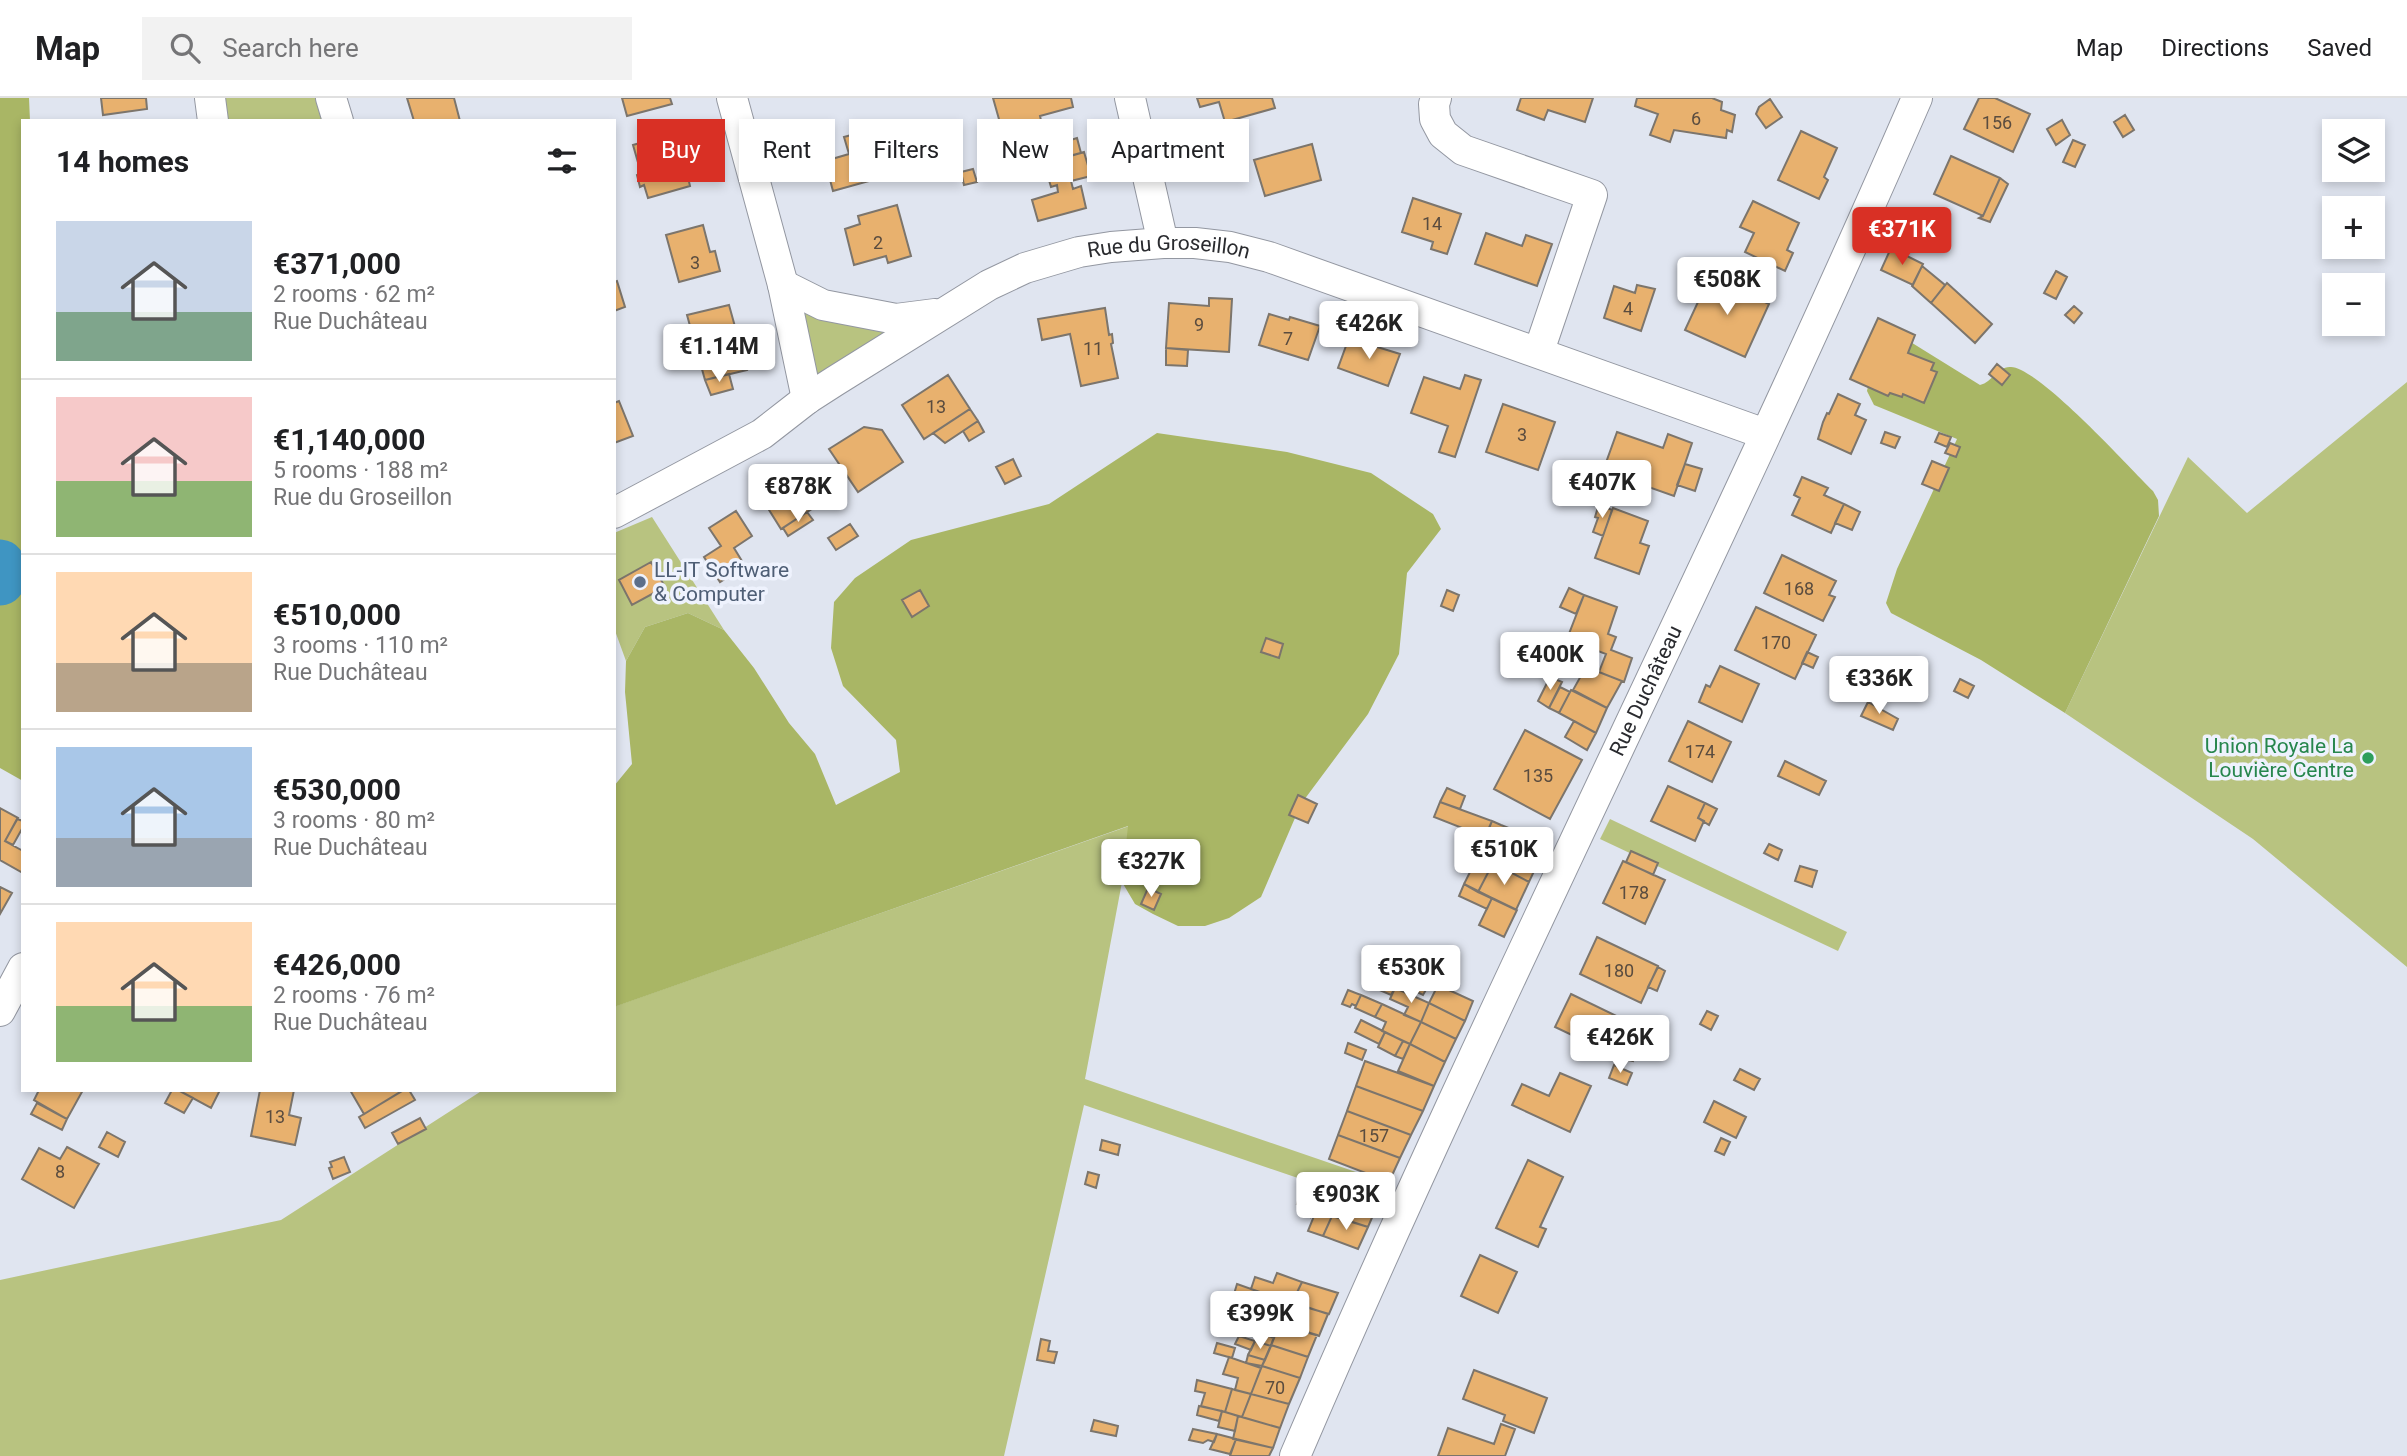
<!DOCTYPE html>
<html lang="en">
<head>
<meta charset="utf-8">
<style>
	body { margin:0; font-family:Roboto,sans-serif; background:#f2f2f2; color:#202124; height:100vh; display:flex; flex-direction:column; font-size:26px; white-space:nowrap }
	* { box-sizing:border-box; margin:0 }
	p { font-size:23px; color:#757577 }
	.icon { flex:none; width:38px; height:38px; fill:none; stroke:currentColor; stroke-width:2; stroke-linecap:round; stroke-linejoin:round }
	.map { position:relative; flex:1; overflow:hidden }
	.sheet { position:absolute; left:21px; top:21px; width:595px; height:973px; display:flex; flex-direction:column; background:#fff; border-radius:0px; box-shadow:0 4px 10px #0003 }
	.sheet>* { flex:none }
	.guide { position:absolute; left:637px; top:21px; width:665px; height:63px; display:flex; gap:14px }
	.fabs { position:absolute; left:2322px; top:21px; display:grid; gap:14px }
	.fabs a { display:grid; place-items:center; width:63px; height:63px; border-radius:0px; background:#fff; box-shadow:0 4px 10px #0003; font-size:35px }
	.price { position:absolute; translate:-50% -60px; padding:0 16px; border-radius:7px; background:#fff; color:#222; font-size:23px; line-height:46px; filter:drop-shadow(0 2px 4px #0008) }
	.price::after { content:''; position:absolute; left:50%; top:42px; width:21px; height:16px; margin-left:-10px; background:inherit; clip-path:polygon(0 0,100% 0,50% 100%) }
	.price.active { background:#d93025; color:#fff }
	ul { padding:0; list-style:none }
	li { display:flex; align-items:center; gap:21px; height:175px; padding:0 35px }
	li+li { border-top:2px solid #e0e0e0 }
	li span { display:grid; place-items:center; flex:none; width:196px; height:140px; border-radius:0px; color:#555 }
	li>.icon { margin-inline-start:auto }
	span .icon { width:84px; height:84px; fill:#fffc; stroke-width:1 }
	li b { font-size:30px }
	h2 { display:flex; justify-content:space-between; align-items:center; height:84px; padding:0 35px; font-size:30px }
	.pill { padding:0 24px; border-radius:0px; background:#fff; box-shadow:0 4px 10px #0003; font-size:24px; line-height:63px }
	.pill.active { background:#d93025; color:#fff }
	header { display:flex; align-items:center; gap:42px; box-sizing:border-box; height:98px; padding:0 35px; background:#fff; border-bottom:2px solid #e0e0e0 }
	header strong { font-size:33px }
	nav { display:flex; gap:38px; margin-inline-start:auto; font-size:24px }
	.search { width:490px; height:63px; background:#f2f2f2; display:flex; align-items:center; gap:18px; box-sizing:border-box; padding:0 24px; border-radius:0px; color:#757577; font-size:26px }
	.map>svg:first-child { display:block }
</style>
</head>
<body>
<header>
<strong>Map</strong>
<div class="search"><svg class="icon" aria-label="search" viewBox="0 0 24 24"><circle cx="10" cy="10" r="6"/><path d="M15 15l6 6"/></svg>Search here</div>
<nav><a>Map</a><a>Directions</a><a>Saved</a></nav>
</header>
<div class="map">
<svg width="2407" height="1358" viewBox="0 0 2407 1358">
	<rect width="100%" height="100%" fill="#e0e5f0"/>
	<!-- green -->
	<path fill="#b8c380" d="M210,0H331L338,23H213Z
		M805,212L895,235L823,282L813,275L803,222Z
		M2407,284V869L2253,741L2065,615L2188,359L2247,415Z
		M652,419L724,532L688,515L645,529L626,563L614,530V435Z
		M1610,721L1847,834L1838,853L1600,741Z
		M1129,728L1122,784L1085,981L1388,1085L1380,1108L1084,1007L1004,1358H0V1182L281,1122L483,992H614L616,908Z"/>
	<!-- forest -->
	<path fill="#a9b665" d="M0,0H29L30,23H23V683L0,670Z
		M1909,243L1980,287C1993,284 1997,268 2011,269C2039,270 2129,369 2153,393L2158,402L2159,418L2065,615L1981,562L1891,515L1886,505L1897,471L1957,341L1874,307L1867,293L1872,269Z
		M1157,335L1287,354L1371,375L1433,416L1441,431L1407,475L1399,556L1368,616L1301,706L1261,799L1229,820L1205,828H1178L1153,816L1135,806L1122,784L1128,728L614,909V688L632,666L625,594L626,563L645,529L688,515L724,532L754,570L789,625L815,656L836,707L900,674L896,642L843,588L831,550L834,504L855,480L911,442L1049,406Z"/>
	<g fill="none" stroke-linecap="round" stroke-linejoin="round">
		<!-- river -->
		<path stroke="#3f95c2" stroke-width="51" d="M0,467L3,477L0,482"/>
	</g>
	<!-- building -->
	<path fill="#e8b16e" stroke="#7c756c" stroke-width="2" d="M101,0H146L147,11L103,17Z
		M407,0H454L460,23H414Z
		M622,0H670L672,6L627,18Z
		M993,0H1071L1073,9L1040,18L1044,36L1006,46Z
		M1197,0H1272L1275,10L1225,24L1219,4L1200,9Z
		M1521,0H1593L1585,24L1548,12L1544,22L1517,12Z
		M1637,0H1712L1722,4L1721,12L1735,17L1732,34L1727,32L1726,40L1674,32L1670,44L1650,37L1658,16L1635,8Z
		M1979,0H1995L2030,16L2013,54L1964,31Z
		M1770,1L1782,19L1766,30L1756,16L1759,9Z
		M2125,17L2134,32L2123,39L2114,24Z
		M2062,22L2070,37L2056,47L2047,31Z
		M893,28L901,59L890,62L882,31Z
		M881,29L894,76L833,93L825,63L849,56L844,39Z
		M1801,33L1837,50L1824,79L1828,82L1819,101L1778,82Z
		M679,34L683,47L678,54L681,65L685,66L690,88L648,100L644,87L640,89L637,77L641,75L633,47L654,41L653,39L658,38L659,40Z
		M1077,40L1081,55L1049,64L1045,50Z
		M2073,42L2085,47L2075,69L2063,64Z
		M1312,46L1321,82L1265,98L1254,62Z
		M1084,54L1091,78L1071,83L1073,91L1081,88L1086,110L1038,123L1032,102L1058,94L1057,87L1051,89L1044,65Z
		M1951,58L2000,80L1983,118L1934,96Z
		M973,71L977,84L964,87L961,74Z
		M2000,80L2008,86L1990,124L1979,120L1983,118Z
		M1413,100L1461,116L1447,156L1431,151L1433,144L1402,134Z
		M1753,103L1799,125L1787,152L1793,155L1785,173L1745,154L1754,135L1740,129Z
		M897,107L911,158L888,165L886,158L854,167L845,131L860,126L858,118Z
		M703,127L710,154L715,153L720,173L679,184L666,137Z
		M1486,135L1522,148L1526,137L1552,146L1537,188L1475,166Z
		M1891,150L1923,166L1913,187L1881,172Z
		M1922,168L1945,187L1931,205L1912,188Z
		M2056,173L2067,179L2056,201L2044,195Z
		M1710,178L1769,206L1745,259L1685,232Z
		M617,183L625,209L614,213V184Z
		M1947,185L1992,226L1975,245L1931,205Z
		M1637,187L1655,191L1641,233L1604,220L1614,188L1635,195Z
		M1209,200L1232,201L1229,254L1166,250L1169,205L1209,208Z
		M729,207L747,272L705,282L687,217Z
		M2074,208L2082,215L2074,225L2065,217Z
		M1105,210L1109,237L1112,236L1113,245L1111,246L1118,280L1081,288L1070,236L1042,242L1038,221Z
		M1269,216L1289,222L1290,219L1320,228L1308,262L1259,247Z
		M1878,220L1915,237L1908,255L1934,265L1931,272L1937,274L1924,305L1903,296L1902,299L1890,295L1888,298L1850,281Z
		M1350,237L1365,243L1364,245L1400,256L1388,288L1338,270Z
		M1166,250L1188,252L1187,268L1166,267Z
		M1997,266L2010,277L2002,287L1989,276Z
		M729,276L733,291L711,297L705,282Z
		M948,277L970,311L924,341L902,307Z
		M1465,277L1481,282L1455,359L1439,354L1448,328L1411,315L1424,279L1460,291Z
		M1838,296L1860,306L1855,317L1866,322L1851,356L1818,341L1823,324L1827,315L1829,316Z
		M619,303L633,338L614,345V305Z
		M1503,306L1555,324L1538,372L1486,354Z
		M970,311L978,323L945,345L933,335Z
		M978,323L984,334L969,343L963,333Z
		M864,329L882,332L903,364L858,394L829,351Z
		M1617,334L1663,350L1668,336L1692,345L1674,398L1603,373Z
		M1885,334L1900,339L1895,350L1881,345Z
		M1939,335L1951,339L1947,349L1935,344Z
		M1950,345L1960,349L1956,359L1945,355Z
		M1013,361L1021,378L1005,386L996,369Z
		M1932,363L1949,370L1939,393L1922,386Z
		M1685,366L1702,371L1695,393L1677,387Z
		M801,368L824,403L781,431L759,396Z
		M1802,379L1828,390L1824,397L1844,406L1831,435L1792,417L1800,400L1794,397Z
		M1844,406L1860,414L1852,432L1835,425Z
		M1603,408L1612,412L1603,438L1593,434L1598,420L1595,419L1598,409L1602,411Z
		M1613,410L1648,423L1640,445L1649,448L1639,476L1595,460Z
		M736,413L752,438L734,450L745,468L720,484L704,459L721,448L709,430Z
		M807,414L813,422L788,438L783,430Z
		M850,426L858,438L836,452L828,440Z
		M1782,457L1836,483L1829,497L1835,499L1823,523L1764,495Z
		M651,464L665,489L632,507L619,482Z
		M1569,490L1584,497L1576,516L1560,509Z
		M920,492L929,508L912,519L902,502Z
		M1447,492L1459,497L1453,513L1441,508Z
		M1584,497L1617,509L1608,536L1616,539L1611,552L1632,560L1624,584L1599,574L1606,556L1567,541Z
		M1756,509L1816,537L1795,581L1735,552Z
		M1266,540L1283,546L1279,560L1261,554Z
		M1807,554L1818,559L1813,570L1802,565Z
		M1888,565L1903,572L1897,584L1882,577Z
		M1720,568L1759,586L1742,624L1699,604L1706,587L1710,589Z
		M1586,569L1622,583L1607,610L1573,592Z
		M1550,579L1562,584L1549,610L1538,603Z
		M1960,581L1974,588L1968,600L1954,593Z
		M1560,589L1570,594L1559,615L1549,610Z
		M1571,592L1607,610L1596,635L1559,615Z
		M1868,604L1898,621L1893,632L1861,618Z
		M1574,623L1596,635L1587,652L1565,639Z
		M1688,623L1731,644L1712,684L1669,663Z
		M1525,632L1582,662L1550,721L1494,691Z
		M1785,663L1826,683L1819,697L1778,678Z
		M1668,688L1705,705L1698,720L1704,723L1695,743L1651,723Z
		M1447,690L1465,698L1460,711L1440,704Z
		M1298,697L1317,706L1308,725L1289,717Z
		M1440,704L1492,723L1485,739L1434,719Z
		M1705,705L1717,711L1709,727L1698,720Z
		M0,710L18,720L5,743L23,753V775L0,762Z
		M17,721L23,723V729L13,747L5,743Z
		M1492,723L1501,727L1547,745L1543,754L1505,737L1497,751L1483,745Z
		M1505,737L1543,754L1529,784L1493,765Z
		M1769,746L1782,752L1778,762L1764,755Z
		M1631,753L1658,765L1653,777L1626,764Z
		M1478,758L1493,765L1478,794L1464,786Z
		M1623,763L1665,782L1645,826L1603,805Z
		M1493,765L1529,784L1516,812L1478,794Z
		M1800,768L1817,773L1812,789L1795,783Z
		M1464,786L1492,800L1487,811L1459,798Z
		M0,789L12,795L0,816Z
		M1148,790L1161,796L1154,812L1141,806Z
		M1492,800L1517,812L1504,839L1479,827Z
		M1597,839L1658,868L1641,905L1580,876Z
		M1389,863L1412,874L1408,882L1385,870Z
		M1658,869L1665,873L1657,893L1648,889Z
		M1412,874L1431,883L1423,897L1405,888Z
		M1372,879L1395,890L1391,897L1368,887Z
		M1438,887L1473,903L1465,923L1429,905Z
		M1395,890L1429,905L1421,924L1404,917L1408,909L1390,901Z
		M1348,892L1361,897L1356,908L1352,906L1350,909L1342,906Z
		M1571,896L1635,927L1620,960L1555,929Z
		M1361,897L1382,906L1375,919L1355,910Z
		M1429,905L1465,923L1456,941L1421,924Z
		M1382,906L1421,924L1410,946L1382,933L1386,924L1375,919Z
		M1707,913L1718,918L1711,932L1700,926Z
		M1361,922L1385,934L1379,946L1355,934Z
		M1421,924L1456,941L1445,964L1410,946Z
		M1635,927L1646,935L1633,963L1620,960Z
		M1385,934L1403,943L1395,958L1378,949Z
		M1403,943L1410,946L1403,961L1395,958Z
		M1348,945L1366,952L1362,962L1345,955Z
		M1410,946L1445,964L1434,988L1398,973Z
		M1365,963L1434,988L1423,1013L1356,988Z
		M1614,967L1632,975L1627,987L1609,980Z
		M1740,971L1760,981L1754,992L1734,982Z
		M1560,975L1591,988L1570,1034L1512,1007L1522,986L1549,998Z
		M1356,988L1423,1013L1411,1037L1347,1013Z
		M39,992H83L67,1021L34,1002Z
		M172,992H178L193,1000L184,1015L165,1005Z
		M178,992H220L211,1010Z
		M260,992H294L289,1017L301,1020L295,1047L251,1038Z
		M350,992H399L400,994L364,1016Z
		M404,992H409L415,1002L365,1030L359,1019Z
		M1714,1003L1746,1019L1736,1040L1704,1024Z
		M37,1005L67,1021L62,1032L31,1016Z
		M1347,1013L1411,1037L1400,1060L1338,1037Z
		M420,1020L426,1031L398,1046L392,1035Z
		M107,1034L125,1044L118,1059L99,1049Z
		M1338,1037L1400,1060L1389,1084L1329,1061Z
		M1721,1040L1730,1044L1724,1057L1715,1053Z
		M1102,1042L1120,1047L1118,1057L1100,1052Z
		M67,1049L99,1066L74,1110L22,1081L39,1050L60,1061Z
		M344,1059L350,1074L333,1081L329,1070L332,1069L330,1064Z
		M1528,1062L1563,1079L1540,1129L1546,1131L1538,1149L1496,1130Z
		M1088,1074L1099,1077L1096,1090L1085,1086Z
		M1304,1083L1377,1108L1368,1129L1297,1106Z
		M1302,1107L1332,1118L1323,1138L1308,1133L1314,1118L1310,1116V1119L1299,1115Z
		M1332,1118L1368,1129L1358,1151L1323,1138Z
		M1480,1157L1517,1174L1498,1215L1461,1198Z
		M1277,1175L1302,1184L1292,1205L1251,1191L1255,1179L1273,1185Z
		M1302,1184L1338,1195L1329,1216L1292,1205Z
		M1237,1186L1257,1193L1254,1202L1234,1196Z
		M1257,1193L1289,1204L1279,1226L1267,1221L1270,1212L1253,1207Z
		M1289,1203L1328,1216L1319,1238L1279,1226Z
		M1230,1209L1247,1215L1244,1225L1227,1219Z
		M1247,1215L1262,1221L1259,1229L1244,1225Z
		M1262,1220L1279,1226L1274,1240L1257,1234Z
		M1279,1226L1317,1237L1308,1259L1271,1247Z
		M1257,1234L1274,1240L1271,1248L1255,1243Z
		M1239,1238L1255,1243L1251,1252L1235,1246Z
		M1041,1241L1050,1243L1048,1253L1057,1254L1054,1265L1037,1262Z
		M1255,1243L1271,1248L1265,1262L1248,1257Z
		M1217,1245L1235,1250L1232,1260L1214,1255Z
		M1271,1247L1308,1259L1300,1280L1262,1268Z
		M1248,1257L1265,1262L1262,1268L1246,1265Z
		M1229,1259L1261,1270L1251,1296L1235,1292L1238,1280L1223,1276Z
		M1262,1268L1300,1280L1289,1306L1251,1296Z
		M1474,1272L1547,1300L1534,1335L1503,1323L1505,1317L1463,1301Z
		M1197,1282L1232,1291L1225,1314L1201,1308L1205,1295L1195,1293Z
		M1232,1291L1251,1296L1242,1319L1225,1314Z
		M1251,1296L1289,1306L1280,1330L1242,1319Z
		M1199,1308L1222,1313L1219,1323L1197,1317Z
		M1222,1313L1238,1318L1235,1333L1218,1329Z
		M1238,1318L1280,1330L1273,1350L1233,1341Z
		M1094,1322L1118,1328L1116,1338L1091,1333Z
		M1501,1326L1515,1331L1505,1358H1438L1448,1330L1494,1346Z
		M1193,1331L1217,1336L1214,1344L1208,1342L1203,1345L1189,1342Z
		M1217,1336L1236,1341L1230,1356L1210,1351Z
		M1236,1341L1273,1350L1269,1358H1230Z"/>
	<g fill="none" stroke-linecap="round" stroke-linejoin="round">
		<!-- minor casing -->
		<g stroke="#9397a1" stroke-width="32">
			<g id="minor">
				<path d="M210,0L213,23"/>
				<path d="M331,0L338,23"/>
				<path d="M732,0L783,187L807,301"/>
				<path d="M1130,0L1163,145"/>
				<path d="M1436,0L1434,6L1435,21L1443,36L1463,52L1592,97L1539,253"/>
				<path d="M783,187L823,207L896,221L935,216"/>
				<path id="s1" d="M614,415L762,336L807,301L835,283L989,187L1025,170L1079,154L1111,149L1163,145H1195L1230,149L1269,159L1765,336"/>
				<path d="M0,913L23,870"/>
				<path id="s2" d="M1295,1358C1491,900 1719,457 1917,0"/>
			</g>
		</g>
		<!-- minor -->
		<use href="#minor" stroke="#fff" stroke-width="30"/>
	</g>
	<!-- markers -->
	<circle fill="#5c6f8a" stroke="#eef2fd" stroke-width="2.5" cx="640" cy="484" r="7"/>
	<circle fill="#2e9e5b" stroke="#eef2fd" stroke-width="2.5" cx="2368" cy="660" r="7"/>
	<g text-anchor="middle" dominant-baseline="central" stroke-width="7" stroke-linejoin="round" paint-order="stroke">
		<!-- number labels -->
		<g font-size="18" fill="#5a4c3f">
			<text x="1696" y="20">6</text>
			<text x="1997" y="24">156</text>
			<text x="1432" y="125">14</text>
			<text x="878" y="144">2</text>
			<text x="695" y="164">3</text>
			<text x="1628" y="210">4</text>
			<text x="1199" y="226">9</text>
			<text x="1288" y="240">7</text>
			<text x="1093" y="250">11</text>
			<text x="936" y="308">13</text>
			<text x="1522" y="336">3</text>
			<text x="1799" y="490">168</text>
			<text x="1776" y="544">170</text>
			<text x="1700" y="653">174</text>
			<text x="1538" y="677">135</text>
			<text x="1634" y="794">178</text>
			<text x="1619" y="872">180</text>
			<text x="275" y="1018">13</text>
			<text x="1374" y="1037">157</text>
			<text x="60" y="1073">8</text>
			<text x="1275" y="1289">70</text>
		</g>
		<!-- street labels -->
		<g font-size="21" fill="#2a2b2f" stroke="#eef2fd">
			<text stroke="none"><textPath href="#s1" startOffset="626">Rue du Groseillon</textPath></text>
			<text stroke="none"><textPath href="#s2" startOffset="842">Rue Duchâteau</textPath></text>
		</g>
		<!-- service labels -->
		<g font-size="21" fill="#4e5e75" stroke="#eef2fd" text-anchor="start">
			<text x="654" y="472">LL-IT Software<tspan x="654" dy="24">&amp; Computer</tspan></text>
		</g>
		<!-- leisure labels -->
		<g font-size="21" fill="#27864d" stroke="#eef2fd" text-anchor="end">
			<text x="2354" y="648">Union Royale La<tspan x="2354" dy="24">Louvière Centre</tspan></text>
		</g>
	</g>
</svg>
<div class="fabs">
<a><svg class="icon" aria-label="layers" viewBox="0 0 24 24"><path d="M12 4l9 5-9 5-9-5zM3 14l9 5 9-5"/></svg></a>
<a>+</a>
<a>−</a>
</div>
<b class="price active" style="left:1902px;top:169px">€371K</b>
<b class="price" style="left:1727px;top:219px">€508K</b>
<b class="price" style="left:1369px;top:263px">€426K</b>
<b class="price" style="left:719px;top:286px">€1.14M</b>
<b class="price" style="left:1602px;top:422px">€407K</b>
<b class="price" style="left:798px;top:426px">€878K</b>
<b class="price" style="left:1550px;top:594px">€400K</b>
<b class="price" style="left:1879px;top:618px">€336K</b>
<b class="price" style="left:1504px;top:789px">€510K</b>
<b class="price" style="left:1151px;top:801px">€327K</b>
<b class="price" style="left:1411px;top:907px">€530K</b>
<b class="price" style="left:1620px;top:977px">€426K</b>
<b class="price" style="left:1346px;top:1134px">€903K</b>
<b class="price" style="left:1260px;top:1253px">€399K</b>
<div class="guide">
<a class="pill active">Buy</a>
<a class="pill">Rent</a>
<a class="pill">Filters</a>
<a class="pill">New</a>
<a class="pill">Apartment</a>
</div>
<section class="sheet">
<h2>14 homes<svg class="icon" aria-label="filters" viewBox="0 0 24 24"><path d="M4 7h16M4 17h16"/><circle cx="9" cy="7" r="2"/><circle cx="15" cy="17" r="2"/></svg></h2>
<ul>
<li><span style="background:linear-gradient(#c9d6e8 65%,#7fa58c 0)"><svg class="icon" aria-label="home" viewBox="0 0 24 24"><path d="M3 11l9-7 9 7M6 9v11h12V9"/></svg></span><div><b>€371,000</b><p>2 rooms · 62 m²</p><p>Rue Duchâteau</p></div></li>
<li><span style="background:linear-gradient(#f6c9c9 60%,#8fb573 0)"><svg class="icon" aria-label="home" viewBox="0 0 24 24"><path d="M3 11l9-7 9 7M6 9v11h12V9"/></svg></span><div><b>€1,140,000</b><p>5 rooms · 188 m²</p><p>Rue du Groseillon</p></div></li>
<li><span style="background:linear-gradient(#ffd9b3 65%,#b9a48a 0)"><svg class="icon" aria-label="home" viewBox="0 0 24 24"><path d="M3 11l9-7 9 7M6 9v11h12V9"/></svg></span><div><b>€510,000</b><p>3 rooms · 110 m²</p><p>Rue Duchâteau</p></div></li>
<li><span style="background:linear-gradient(#a9c7e8 65%,#9aa5b1 0)"><svg class="icon" aria-label="home" viewBox="0 0 24 24"><path d="M3 11l9-7 9 7M6 9v11h12V9"/></svg></span><div><b>€530,000</b><p>3 rooms · 80 m²</p><p>Rue Duchâteau</p></div></li>
<li><span style="background:linear-gradient(#ffd9b3 60%,#8fb573 0)"><svg class="icon" aria-label="home" viewBox="0 0 24 24"><path d="M3 11l9-7 9 7M6 9v11h12V9"/></svg></span><div><b>€426,000</b><p>2 rooms · 76 m²</p><p>Rue Duchâteau</p></div></li>
</ul>
</section>
</div>
</body>
</html>
